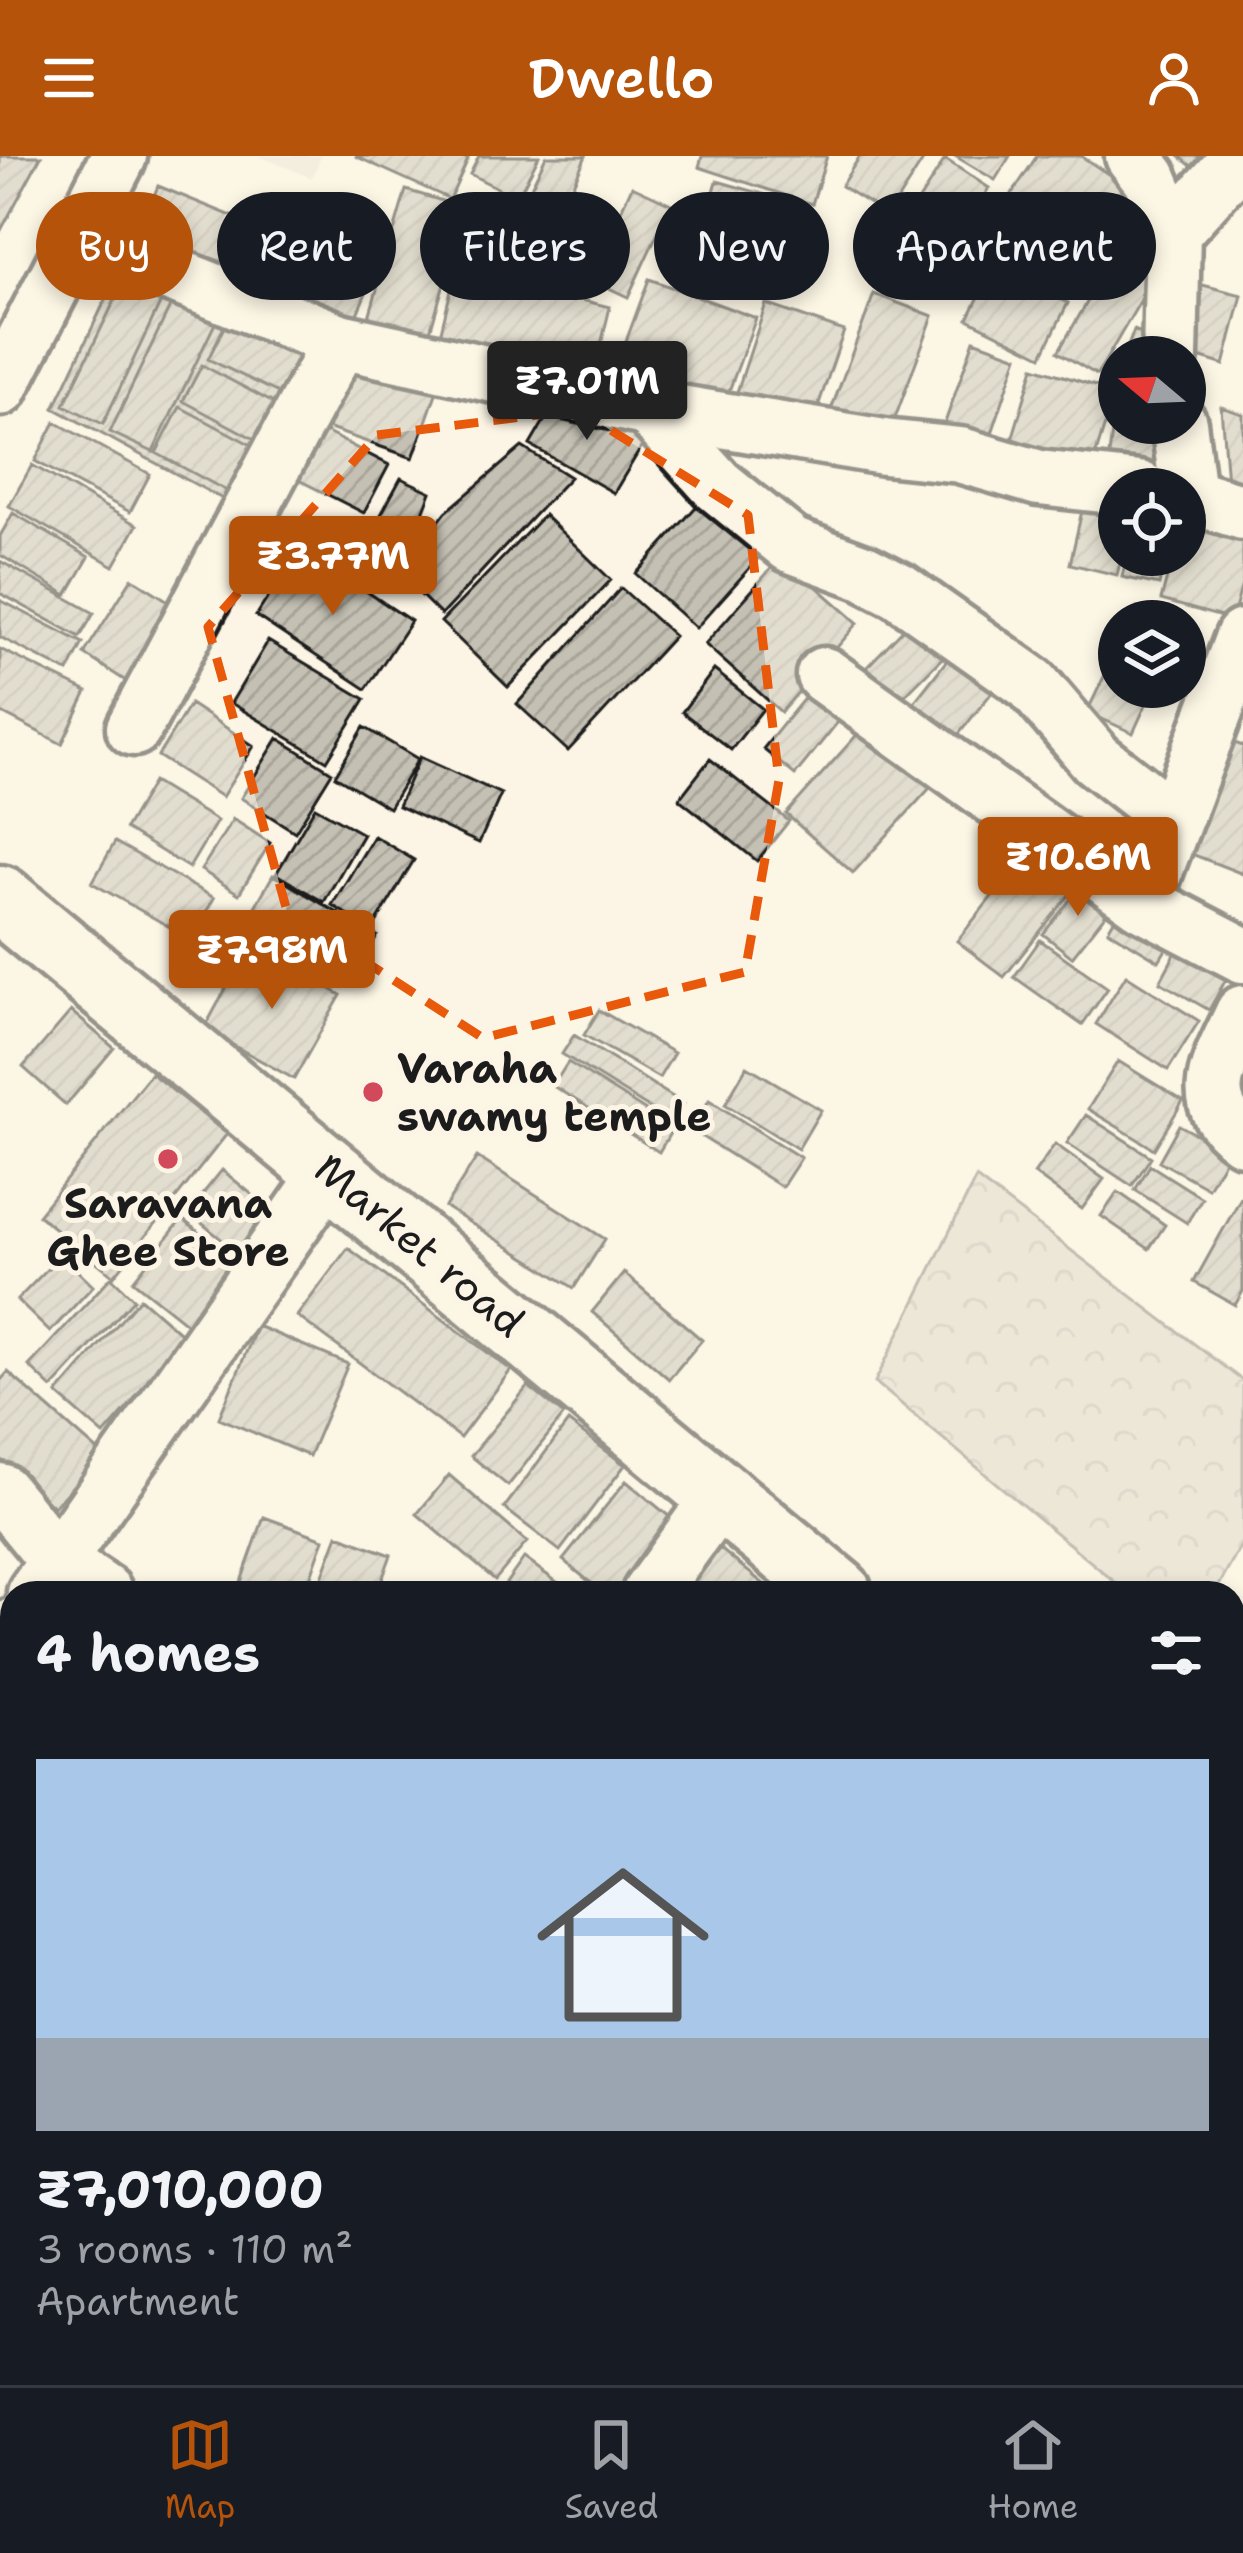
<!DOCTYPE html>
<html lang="en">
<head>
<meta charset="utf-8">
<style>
	body { margin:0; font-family:"Shantell Sans",sans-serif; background:#20242c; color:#f1f3f6; height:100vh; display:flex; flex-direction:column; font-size:45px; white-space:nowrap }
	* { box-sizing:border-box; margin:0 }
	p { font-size:39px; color:#9ea1a6 }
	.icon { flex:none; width:66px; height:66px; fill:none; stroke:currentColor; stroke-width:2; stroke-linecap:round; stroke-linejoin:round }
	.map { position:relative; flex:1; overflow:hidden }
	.side { position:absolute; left:0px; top:1425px; width:1245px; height:804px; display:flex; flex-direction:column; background:#171b24; border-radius:36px 36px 0 0; box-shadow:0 6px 18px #0003 }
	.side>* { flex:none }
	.banner { position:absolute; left:36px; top:36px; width:1173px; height:108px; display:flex; gap:24px }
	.needle { width:78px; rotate:289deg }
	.controls { position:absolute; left:1098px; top:180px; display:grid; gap:24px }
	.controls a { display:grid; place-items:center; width:108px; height:108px; border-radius:50%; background:#171b24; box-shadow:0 6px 18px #0003; font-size:60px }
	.price { position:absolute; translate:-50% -102px; padding:0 27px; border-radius:12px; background:#b45309; color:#fff; font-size:39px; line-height:78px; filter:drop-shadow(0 3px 6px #0008) }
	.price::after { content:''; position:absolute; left:50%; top:72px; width:36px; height:27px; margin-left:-18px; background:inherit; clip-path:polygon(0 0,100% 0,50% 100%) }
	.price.active { background:#222; color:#fff }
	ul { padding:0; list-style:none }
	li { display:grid; align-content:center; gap:24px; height:636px; padding:0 36px }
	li+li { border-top:3px solid #363941 }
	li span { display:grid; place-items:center; height:372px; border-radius:0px; color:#555 }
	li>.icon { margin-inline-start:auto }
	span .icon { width:216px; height:216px; fill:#fffc; stroke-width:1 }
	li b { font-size:51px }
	h2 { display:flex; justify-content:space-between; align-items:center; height:144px; padding:0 36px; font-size:51px }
	.chip { padding:0 42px; border-radius:54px; background:#171b24; box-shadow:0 6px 18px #0003; font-size:42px; line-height:108px }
	.chip.active { background:#b45309; color:#fff }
	header { display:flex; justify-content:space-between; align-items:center; height:156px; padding:0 36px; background:#b45309; color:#fff; font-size:54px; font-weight:600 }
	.tab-bar { display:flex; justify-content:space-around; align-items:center; height:168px; border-top:3px solid #363941; background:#171b24; font-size:33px; color:#9ea1a6 }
	.tab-bar a { display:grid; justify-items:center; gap:6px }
	.tab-bar .active { color:#b45309 }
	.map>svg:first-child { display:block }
</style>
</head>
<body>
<header><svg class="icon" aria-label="menu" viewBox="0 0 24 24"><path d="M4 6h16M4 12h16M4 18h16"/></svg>Dwello<svg class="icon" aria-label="person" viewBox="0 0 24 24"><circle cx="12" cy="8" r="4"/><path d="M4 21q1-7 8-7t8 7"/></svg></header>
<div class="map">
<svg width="1243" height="2229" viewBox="0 0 1243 2229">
	<defs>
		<pattern id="park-crowns" width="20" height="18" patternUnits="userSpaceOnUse" patternTransform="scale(3)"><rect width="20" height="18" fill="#dbd5c8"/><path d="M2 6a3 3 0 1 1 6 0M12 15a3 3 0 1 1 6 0" fill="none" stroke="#bbb6ab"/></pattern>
		<pattern id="building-hatch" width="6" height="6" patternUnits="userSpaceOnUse" patternTransform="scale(3)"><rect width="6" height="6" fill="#c4c0b3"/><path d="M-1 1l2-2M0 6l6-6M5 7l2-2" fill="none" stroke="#a8a499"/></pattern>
	</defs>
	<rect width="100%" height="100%" fill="#fcf5e5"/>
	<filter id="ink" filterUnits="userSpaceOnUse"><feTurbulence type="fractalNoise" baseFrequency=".00833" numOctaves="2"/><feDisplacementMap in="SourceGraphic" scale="24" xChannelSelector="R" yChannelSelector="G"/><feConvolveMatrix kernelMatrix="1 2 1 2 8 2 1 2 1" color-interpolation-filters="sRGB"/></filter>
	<g filter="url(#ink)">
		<!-- built -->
		<path fill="#ebe5d6" d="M259,0H321L312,22Z"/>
		<!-- park -->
		<path fill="url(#park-crowns)" stroke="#7c7872" stroke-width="3" d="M976,1022L1243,1225V1386L1215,1437H1128L875,1226Z"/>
		<!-- building -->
		<path fill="url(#building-hatch)" stroke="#1c1c1c" stroke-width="3" d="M0,0H41L0,76Z
			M355,0H461L468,3L450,43Z
			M479,0H539L517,42L470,18Z
			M546,0H586L557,63L523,48Z
			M702,0H827L812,48L699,11Z
			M860,0H926L888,59L841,30Z
			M955,0H1010L995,24Z
			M1037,0H1081L1141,40L1087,123L996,62Z
			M1179,0H1229L1210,25Z
			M945,3L989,32L943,102L900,74Z
			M717,25L808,51L797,91L706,64Z
			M158,30L374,118L351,172L136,84Z
			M632,30L671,48L628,141L590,123Z
			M406,34L466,52L424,196L364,178Z
			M1113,102L1152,125L1097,219L1058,196Z
			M122,109L325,188L241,353L54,252Z
			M994,110L1068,147L1042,200L968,163Z
			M456,113L610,151L591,230L437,192Z
			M128,117L166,135L103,268L64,249Z
			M649,123L756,162L722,254L615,215Z
			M1187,125L1242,139L1224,209L1176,194Z
			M177,136L220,157L153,296L110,276Z
			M874,138L933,160L888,281L829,259Z
			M766,148L844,175L813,265L736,239Z
			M234,151L322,195L297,246L208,203Z
			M1134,174L1165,187L1159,201H1124Z
			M974,184L1018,200L987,292L942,275Z
			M352,202L438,232L413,302L327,272Z
			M202,209L283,252L264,288L183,245Z
			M1034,211L1115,236L1088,324L1007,300Z
			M561,236L645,285L614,337L530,289Z
			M180,251L261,294L236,340L156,297Z
			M1221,251L1243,258V332L1227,326Z
			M55,266L150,318L130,356L35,305Z
			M1113,269L1174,276L1169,320L1107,314Z
			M316,271L389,309L364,357L291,320Z
			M522,291L570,321L441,459L399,417L446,356Z
			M32,309L137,369L114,410L9,350Z
			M401,322L431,336L411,388L392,420L359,399Z
			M711,334L771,388L696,472L636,418Z
			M1086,337L1119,345V399H1122L1117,419L1070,408Z
			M13,357L89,401L67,439L0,399V380Z
			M1185,357L1243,364V425L1232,464L1161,444L1173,399H1185Z
			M544,359L611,424L508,531L441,466Z
			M300,391L411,465L366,533L256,460Z
			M1127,399H1166L1159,429L1122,421Z
			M782,400L858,467L781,556L705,488Z
			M0,405L94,457L80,481L0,437Z
			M132,422L184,455L135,531L84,498Z
			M621,432L674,480L568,595L517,548Z
			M0,444L83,487L68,516L0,481Z
			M910,466L945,499L901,543L867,511Z
			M268,485L365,543L327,605L231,547Z
			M962,485L1005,520L947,593L904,559Z
			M0,493L87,536L62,588L0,556Z
			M1113,502L1119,505V531H1154L1133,577L1087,556Z
			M714,514L763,553L731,594L682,556Z
			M814,530L846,556L795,619L763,593Z
			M190,548L254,590L222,641L158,600Z
			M871,563L938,623L853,717L786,658Z
			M364,571L418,603L389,652L335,620Z
			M278,582L332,616L295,676L241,642Z
			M1224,583L1243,590V718L1181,694Z
			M420,601L501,638L479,687L398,650Z
			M710,603L789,665L757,705L679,643Z
			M153,626L217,665L189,712L125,673Z
			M315,651L363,678L324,746L276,718Z
			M233,663L270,687L239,738L201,714Z
			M374,680L414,704L372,774L332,749Z
			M1038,682L1085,719L1004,821L957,785Z
			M115,686L214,742L191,783L92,727Z
			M273,719L377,780L356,817L252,756Z
			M1084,726L1113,749L1072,801L1043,778Z
			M1123,749L1174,780L1159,805L1108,774Z
			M1184,781L1234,809L1209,854L1160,826Z
			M1040,784L1108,832L1082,869L1014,821Z
			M250,788L341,839L294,923L204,873Z
			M1126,819L1199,865L1168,914L1096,868Z
			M599,854L674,897L659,922L584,879Z
			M71,855L114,892L66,949L23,911Z
			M574,879L684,948L673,967L562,898Z
			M1118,905L1183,945L1154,993L1088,953Z
			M568,906L673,972L659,996L553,930Z
			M747,910L821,954L798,993L725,948Z
			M151,917L227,978L114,1120L38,1059Z
			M709,944L801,1002L782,1031L691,974Z
			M1086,959L1151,1001L1132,1030L1067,987Z
			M1179,969L1229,996L1208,1032L1159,1005Z
			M1055,988L1104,1023L1082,1053L1034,1018Z
			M477,1001L605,1083L574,1132L445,1051Z
			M1150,1009L1202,1042L1187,1067L1135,1034Z
			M222,1014L287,1067L253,1109L188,1056Z
			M1118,1036L1165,1069L1149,1093L1101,1060Z
			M1243,1038V1135L1235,1149L1194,1126Z
			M182,1063L252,1117L202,1180L133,1125Z
			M348,1092L511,1214L460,1282L297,1160Z
			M61,1099L93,1130L50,1176L17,1144Z
			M624,1117L702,1184L669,1223L592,1156Z
			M111,1121L134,1143L52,1232L29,1210Z
			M140,1142L187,1183L104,1279L57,1238Z
			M257,1170L348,1208L309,1300L219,1262Z
			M8,1216L101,1298L54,1351L0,1303V1225Z
			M528,1230L564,1259L508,1330L471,1300Z
			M568,1266L625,1309L560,1395L504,1352Z
			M449,1319L527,1386L495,1424L417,1358Z
			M626,1325L682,1371L628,1437H603L563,1404Z
			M264,1361L324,1383L305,1437H237Z
			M338,1379L391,1399L377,1437H316Z
			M703,1379L775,1437H657Z
			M524,1402L572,1437H499Z
			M1241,1581L1243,1583V1666L1233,1656V1590Z
			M1233,1665L1243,1674V1716L1233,1727Z
			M12,1674V1717L0,1713Z
			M1233,1911L1243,1918V1945L1233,1938Z
			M12,1947V2030L0,2026V1983Z
			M1233,1994L1243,2000L1235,2024L1243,2029V2229H1200L1179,2217H1233Z
			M0,2055L12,2059V2193L0,2188Z
			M0,2197L12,2201V2217H54L87,2229H0Z
			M147,2217H387L382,2229H142Z
			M391,2217H433L428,2229H409L389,2221Z
			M465,2217H603L597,2229H460Z
			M710,2217H765L761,2229H706Z
			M922,2217H961L993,2229H918Z
			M1070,2217H1161L1185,2229H1064Z"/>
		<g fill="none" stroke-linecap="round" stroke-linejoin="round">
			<!-- street casing -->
			<g stroke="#1c1c1c" stroke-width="63">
				<path id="street" d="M1133,0L1150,22L1173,76L1170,201
					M1173,76L1241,0
					M77,81L340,185L631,249L884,291L960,299L1039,322L1139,333
					M0,232L119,0
					M647,251L717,329L791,389L864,416L899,434L1032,528L1096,603L1174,664
					M1179,267L1188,338
					M1185,338L1243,356
					M1243,481L1143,747L1243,799
					M824,519L1143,747
					M134,572L340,185
					M1243,857C1222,904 1191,944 1243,981
					M0,1335L57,1405L105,1437
					M35,1437L330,1015
					M650,1437L722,1338
					M0,1487L12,1470
					M1233,1539L1243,1524
					M1233,1852L1243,1834
					M0,2049L12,2053
					M645,2217L654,2229
					M129,2229L133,2217
					M1047,2229L1052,2217"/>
			</g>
			<!-- secondary casing -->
			<g stroke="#1c1c1c" stroke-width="75">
				<path id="secondary" d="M0,743L838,1437
					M1233,1768L1243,1776"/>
			</g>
			<!-- street -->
			<use href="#street" stroke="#fcf5e5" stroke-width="54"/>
			<!-- secondary -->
			<use href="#secondary" stroke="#fcf5e5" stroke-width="66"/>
		</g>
	</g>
	<!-- marked area -->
	<path d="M0 0H1243V2229H0ZM578,254L748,359L779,624L745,816L483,882L287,755L208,471L377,279Z" fill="#fcf5e5" fill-opacity=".55" fill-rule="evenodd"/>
	<path fill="none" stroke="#e8590c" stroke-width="9" stroke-dasharray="24 15" stroke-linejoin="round" d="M578,254L748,359L779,624L745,816L483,882L287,755L208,471L377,279Z"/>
	<!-- markers -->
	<g fill="#d1495b" stroke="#fcf5e5" stroke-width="4.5">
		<circle cx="373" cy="936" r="12"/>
		<circle cx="168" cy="1003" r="12"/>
	</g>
	<g text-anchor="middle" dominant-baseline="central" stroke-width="10" stroke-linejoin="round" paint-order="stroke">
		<!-- poi labels -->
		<g font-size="42" font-weight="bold" fill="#1c1c1c" stroke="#fcf5e5" text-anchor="start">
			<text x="397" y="912">Varaha<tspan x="397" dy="48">swamy temple</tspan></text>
			<text x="168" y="1047" text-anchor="middle">Saravana<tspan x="168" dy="48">Ghee Store</tspan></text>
		</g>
		<!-- street labels -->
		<g font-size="42" fill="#1c1c1c" stroke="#fcf5e5">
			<text transform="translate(420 1089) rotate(40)">Market road</text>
		</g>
	</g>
</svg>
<div class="controls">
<a><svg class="needle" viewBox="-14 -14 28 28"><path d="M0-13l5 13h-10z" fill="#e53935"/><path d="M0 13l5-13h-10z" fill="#9ea1a6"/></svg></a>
<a><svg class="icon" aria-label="locate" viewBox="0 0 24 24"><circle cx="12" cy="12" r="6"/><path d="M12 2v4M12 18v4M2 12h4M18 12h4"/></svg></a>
<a><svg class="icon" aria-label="layers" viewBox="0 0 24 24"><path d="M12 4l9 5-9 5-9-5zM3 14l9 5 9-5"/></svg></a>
</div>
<b class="price active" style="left:587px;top:287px">₹7.01M</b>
<b class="price" style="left:333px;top:462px">₹3.77M</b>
<b class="price" style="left:1078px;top:763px">₹10.6M</b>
<b class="price" style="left:272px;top:856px">₹7.98M</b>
<div class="banner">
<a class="chip active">Buy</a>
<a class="chip">Rent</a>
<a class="chip">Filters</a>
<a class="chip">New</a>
<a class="chip">Apartment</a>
</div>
<section class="side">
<h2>4 homes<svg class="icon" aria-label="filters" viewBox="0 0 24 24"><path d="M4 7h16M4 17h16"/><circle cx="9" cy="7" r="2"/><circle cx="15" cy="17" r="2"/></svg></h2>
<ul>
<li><span style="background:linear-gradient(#a9c7e8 75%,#9aa5b1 0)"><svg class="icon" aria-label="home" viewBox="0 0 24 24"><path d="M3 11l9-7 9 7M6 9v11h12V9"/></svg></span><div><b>₹7,010,000</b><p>3 rooms · 110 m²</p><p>Apartment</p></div></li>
</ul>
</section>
</div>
<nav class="tab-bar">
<a class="active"><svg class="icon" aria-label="map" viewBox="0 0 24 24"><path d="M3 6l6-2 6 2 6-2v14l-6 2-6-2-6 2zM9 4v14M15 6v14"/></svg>Map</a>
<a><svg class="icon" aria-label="saved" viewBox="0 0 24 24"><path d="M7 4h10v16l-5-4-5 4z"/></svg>Saved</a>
<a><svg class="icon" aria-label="home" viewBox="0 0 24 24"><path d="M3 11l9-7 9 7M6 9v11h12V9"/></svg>Home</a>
</nav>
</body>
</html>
